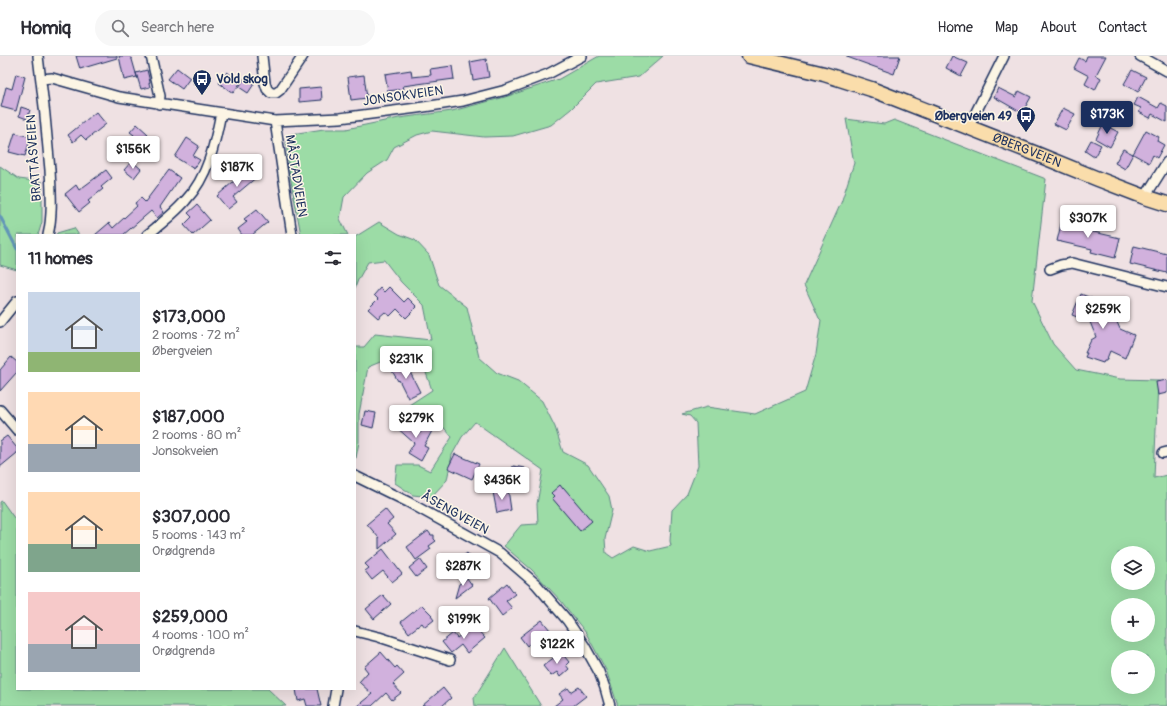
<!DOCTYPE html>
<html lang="en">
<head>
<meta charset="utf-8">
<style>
	body { margin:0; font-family:Pangolin,sans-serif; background:#f7f7f7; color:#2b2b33; height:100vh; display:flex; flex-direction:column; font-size:15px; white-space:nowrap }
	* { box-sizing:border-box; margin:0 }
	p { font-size:13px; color:#7c7c81 }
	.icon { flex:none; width:22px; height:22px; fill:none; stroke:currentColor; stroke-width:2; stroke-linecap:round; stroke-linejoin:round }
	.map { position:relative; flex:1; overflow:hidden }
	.side { position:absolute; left:16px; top:178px; width:340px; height:456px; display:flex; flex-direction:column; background:#fff; border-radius:0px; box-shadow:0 4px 16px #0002 }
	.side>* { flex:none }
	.tools { position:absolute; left:1111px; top:490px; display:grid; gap:8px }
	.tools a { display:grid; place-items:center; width:44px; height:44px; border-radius:50%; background:#fff; box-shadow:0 4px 16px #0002; font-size:20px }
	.price { position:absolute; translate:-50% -34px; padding:0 9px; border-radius:4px; background:#fff; color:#222; font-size:13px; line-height:26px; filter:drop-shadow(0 1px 2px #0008) }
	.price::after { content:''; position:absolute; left:50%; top:24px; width:12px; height:9px; margin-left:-6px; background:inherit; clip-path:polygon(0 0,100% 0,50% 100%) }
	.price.selected { background:#1b2f5e; color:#fff }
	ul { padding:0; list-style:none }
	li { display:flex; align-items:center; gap:12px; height:100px; padding:0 12px }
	li span { display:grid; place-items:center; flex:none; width:112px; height:80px; border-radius:0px; color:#555 }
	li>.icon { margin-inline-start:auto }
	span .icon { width:48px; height:48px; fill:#fffc; stroke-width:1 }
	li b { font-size:17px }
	h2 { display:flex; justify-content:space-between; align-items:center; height:48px; padding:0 12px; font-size:17px }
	header { display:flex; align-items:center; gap:24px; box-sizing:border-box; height:56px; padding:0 20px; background:#fff; border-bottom:1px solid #e1e1e2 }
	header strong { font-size:19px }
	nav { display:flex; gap:22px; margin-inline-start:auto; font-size:14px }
	.search { width:280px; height:36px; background:#f7f7f7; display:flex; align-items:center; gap:10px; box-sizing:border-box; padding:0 14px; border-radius:22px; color:#7c7c81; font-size:15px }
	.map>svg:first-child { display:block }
</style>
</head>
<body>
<header>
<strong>Homiq</strong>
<div class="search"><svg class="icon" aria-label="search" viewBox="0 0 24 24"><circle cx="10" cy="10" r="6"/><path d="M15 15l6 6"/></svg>Search here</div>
<nav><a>Home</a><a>Map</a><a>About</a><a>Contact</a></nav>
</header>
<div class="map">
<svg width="1167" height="650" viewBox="0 0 1167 650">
	<rect width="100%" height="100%" fill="#efe1e3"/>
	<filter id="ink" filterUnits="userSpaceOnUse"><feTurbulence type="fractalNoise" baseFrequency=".025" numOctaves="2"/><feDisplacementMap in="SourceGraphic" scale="8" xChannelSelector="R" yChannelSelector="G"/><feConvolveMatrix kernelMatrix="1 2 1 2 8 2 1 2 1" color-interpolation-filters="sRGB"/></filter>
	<g filter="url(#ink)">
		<!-- green -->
		<path fill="#9cdca6" stroke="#5c8682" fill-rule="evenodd" d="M599,0H663L639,21L596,28L571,53L551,69L513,80L484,81L432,75L417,79L394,91L387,104L367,117L344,141L340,163L348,179H301L289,114L286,86L291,78L324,73H346L399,62L452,55L505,41L559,23Z
			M846,63L884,68L894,64L1046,123L1032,245L1053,288L1076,314L1120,323L1158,324L1154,422L1167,419V650H618L606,614L586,577L561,545L532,514L504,490L521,469L538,468L537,448L543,414L475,366L462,381L452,399L447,424L431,441L413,439L395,427L397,409H418L430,415L452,381L439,366L417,360L409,349L432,334L425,314L413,299L395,300L368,311L359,358V386L356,402H355V291H364L375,278L431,284L424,249L401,226L384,204L368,206L358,224L355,232V181L379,166L399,178L415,184L429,199L439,229L467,251L479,301L497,317L518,325L542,345L555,371L563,396L588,409L609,440L612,454L605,483L606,497L613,502L634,490L650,495L671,490L670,485L672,454L687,438L698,410L696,367L690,360L682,358L707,351L755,358L805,336L816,298L821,264L819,262L804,229L841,147L854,107ZM1118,497H1148V527H1118ZM1118,549H1148V579H1118ZM1118,601H1148V631H1118Z
			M0,110L19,123L42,126V166L38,179H17V214L0,209Z
			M74,172L79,179H56L57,177Z
			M2,445L17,466V633H268L286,650H0V446Z
			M505,592L541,650H475L474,642Z"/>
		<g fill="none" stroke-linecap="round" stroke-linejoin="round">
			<!-- stream -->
			<path stroke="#6296b8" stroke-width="3" d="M0,160L17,193"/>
		</g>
		<!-- building -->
		<path fill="#d1b1dd" stroke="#1b2f5e" d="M76,0H117V2L80,13Z
			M119,0H131L137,21L124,24Z
			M847,0H900L894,18L847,1Z
			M952,0L968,7L961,20L946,12Z
			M1087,0H1106L1096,19L1101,22L1095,34L1085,28L1089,20L1074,12L1079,2L1085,5Z
			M486,3L489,21L473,24L470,6Z
			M452,10L454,23L403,30L404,33L388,35L385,18L411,14L412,21L431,19L430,13Z
			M177,12L190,22L182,33L168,23Z
			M147,14L150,26L149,27L150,31L141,33L136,17Z
			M1132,14L1146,21L1138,36L1124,28Z
			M227,16L241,26L233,37L219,27Z
			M16,18L25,21L16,55L1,51L6,31L12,33Z
			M199,19L208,25L201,34L193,27Z
			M364,19L367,42L351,44L348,21Z
			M245,22L254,28L248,37L239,31Z
			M321,31L322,44L299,46V33Z
			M998,32L1016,41L1019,35L1031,41L1022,57L994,41Z
			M1138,41L1158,52L1161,47L1167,50V66L1152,58L1150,62L1139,56L1141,52L1134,49Z
			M21,51L30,54L27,63L19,60Z
			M1063,52L1075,58L1066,74L1054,68Z
			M96,56L106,68L86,84L81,79L73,86L68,79Z
			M137,68L148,78L139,91L142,93L131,105L120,96L132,83L131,82L134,79L130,76Z
			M1103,68L1118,76L1110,91L1096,83Z
			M1146,74L1159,81L1157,85L1164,89L1157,102L1153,99L1149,107L1133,98Z
			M15,77L31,81L25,100L9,96Z
			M187,82L199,90L193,100L200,104L194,113L175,101Z
			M1091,84L1101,89L1094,101L1085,95Z
			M1123,93L1133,98L1125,113L1115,107Z
			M132,105L141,113L134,122L124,114Z
			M250,111L258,120L233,141L237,146L228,153L217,140Z
			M106,114L112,122L101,131L103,133L88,145L90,147L79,156L65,138L76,129L79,134Z
			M169,114L180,122L160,151L164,156L157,162L151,155L123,179H95L109,167L113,172L137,150L135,147L141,142L145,146Z
			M197,149L210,164L193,179L184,169L192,161L188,157Z
			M257,153L268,166L252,179H242L238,173L247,166L244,163Z
			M1062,164L1086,170L1085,174L1120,182L1115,202L1091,196L1092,193L1057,185Z
			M1134,190L1167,198V217L1130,208Z
			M389,231L404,246L408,242L417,251L406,262L397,253L390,260L385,256L378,262L368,253L378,243L374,239L380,232L384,236Z
			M1081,238L1110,250L1120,273L1134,279L1125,302L1110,295L1106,305H1104L1103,307L1085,301L1087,297H1085L1091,284L1096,281L1090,266L1072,259Z
			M11,301L17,306V316L0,335V314Z
			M405,306L420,336L408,342L399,324L398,325L391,313Z
			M1167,324V337L1158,339L1156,326Z
			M365,355L376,357L373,372L362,369Z
			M403,363L420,377L425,368L433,373L424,390L428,392L421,405L408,397L414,387L396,371Z
			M7,380L17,392V397L0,411V385Z
			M455,398L479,408L472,423L448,412Z
			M513,410L525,412L523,423L511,421Z
			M560,429L563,433L564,432L592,465L580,475L552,442L554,440L551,437Z
			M508,433L511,454L497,457L493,436Z
			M385,453L393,463L387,468L396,478L379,493V482L367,468Z
			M428,475L431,479H434V483L436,485L429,490L431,493L416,504L407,491Z
			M383,493L402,518L392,526L383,515L372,524L365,515L369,512L365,508Z
			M467,497L476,508L470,512L472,515L460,524L450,511Z
			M420,503L427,513L416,521L409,512Z
			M467,522L472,529L455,542L459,528Z
			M507,527L515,538L506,545L512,552L502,560L489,542Z
			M383,539L391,548L374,563L366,553Z
			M422,549L432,559L431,560L434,564L425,571L422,567L409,577L401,566Z
			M542,564L558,584L563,580L570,589L556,600L541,581L532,588L531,586L527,590L520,581Z
			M473,569L485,582L467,597L461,589L451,597L442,586L453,577L457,582Z
			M381,596L395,612L397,610L404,618L393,628L401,637L392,644L386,637L372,650H357L372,638L359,626L368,616L364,611Z
			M561,596L569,606L566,609L569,613L560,621L557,616L551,620L543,610Z
			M579,631L586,640L573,650H554L563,643L559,638L568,632L571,636Z
			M443,632L451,642L442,650H422Z
			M296,633H317L321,650H307L305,643L298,645Z"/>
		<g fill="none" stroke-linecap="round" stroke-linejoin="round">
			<!-- minor casing -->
			<g stroke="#1b2f5e" stroke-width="12">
				<path id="minor" d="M38,0C43,38 47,76 50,114C51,135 53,158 48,179
					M151,0L160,40L159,48
					M262,0L265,27L267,33L271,37H276L280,34L303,0
					M1140,0L1167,15
					M41,23L52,22L119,41L275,65L340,62L417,52L463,45L506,34L548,18L582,0
					M275,65L292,179
					M968,72L1004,0
					M1145,141L1167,106
					M147,179C161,168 175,157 186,144C208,121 215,87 221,57
					M1050,213L1061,209L1072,207L1167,231
					M0,266L17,245
					M0,354L17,374
					M1163,397L1167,396
					M355,420L408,446L500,497L536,528L567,564L584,589L599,616L605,632L610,650
					M355,575L379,581L450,604
					M333,650L336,633"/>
			</g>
			<!-- primary casing -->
			<g stroke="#1b2f5e" stroke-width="17">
				<g id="primary">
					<path id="s1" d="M749,0L824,18L871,33L1034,97L1098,123L1145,141L1167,148"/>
				</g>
			</g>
			<!-- minor -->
			<use href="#minor" stroke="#fcf5e5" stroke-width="9"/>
			<!-- primary -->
			<use href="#primary" stroke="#faddab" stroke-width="14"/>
		</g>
	</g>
	<!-- icons -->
	<defs>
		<g id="bus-pin" transform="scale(1)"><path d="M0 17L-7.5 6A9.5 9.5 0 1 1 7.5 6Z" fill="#1b2f5e" stroke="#fcf5e5"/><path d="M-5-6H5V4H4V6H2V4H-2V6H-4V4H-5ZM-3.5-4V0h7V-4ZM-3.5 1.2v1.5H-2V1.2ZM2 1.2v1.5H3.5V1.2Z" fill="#fff"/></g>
	</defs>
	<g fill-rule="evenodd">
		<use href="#bus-pin" x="202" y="23"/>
		<use href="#bus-pin" x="1026" y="60"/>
	</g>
	<g text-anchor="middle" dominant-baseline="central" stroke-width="3" stroke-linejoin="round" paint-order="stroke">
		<!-- poi labels -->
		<g font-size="13" font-weight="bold" fill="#1b2f5e" stroke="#fcf5e5" text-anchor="start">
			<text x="216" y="23">Vold skog</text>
			<text x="1012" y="60" text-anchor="end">Øbergveien 49</text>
		</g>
		<!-- street labels -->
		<g font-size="13" fill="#1b2f5e" stroke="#fcf5e5">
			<text transform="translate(403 40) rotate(-8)">JONSOKVEIEN</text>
			<text stroke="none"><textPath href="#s1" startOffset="294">ØBERGVEIEN</textPath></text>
			<text transform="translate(34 102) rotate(-94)">BRATTÅSVEIEN</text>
			<text transform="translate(296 120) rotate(81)">MÅSTADVEIEN</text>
			<text transform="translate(455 457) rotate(29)">ÅSENGVEIEN</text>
		</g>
	</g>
</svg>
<div class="tools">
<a><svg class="icon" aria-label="layers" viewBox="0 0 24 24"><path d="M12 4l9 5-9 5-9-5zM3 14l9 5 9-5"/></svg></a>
<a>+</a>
<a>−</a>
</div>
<b class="price selected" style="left:1107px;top:79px">$173K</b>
<b class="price" style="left:133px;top:114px">$156K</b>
<b class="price" style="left:237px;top:132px">$187K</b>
<b class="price" style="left:1088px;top:183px">$307K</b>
<b class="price" style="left:1103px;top:274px">$259K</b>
<b class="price" style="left:406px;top:324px">$231K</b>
<b class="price" style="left:416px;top:383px">$279K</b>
<b class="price" style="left:502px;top:445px">$436K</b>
<b class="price" style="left:463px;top:531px">$287K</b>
<b class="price" style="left:464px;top:584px">$199K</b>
<b class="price" style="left:557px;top:609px">$122K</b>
<section class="side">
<h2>11 homes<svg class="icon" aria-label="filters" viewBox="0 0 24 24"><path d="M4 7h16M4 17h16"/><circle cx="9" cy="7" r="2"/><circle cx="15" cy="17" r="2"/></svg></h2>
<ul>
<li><span style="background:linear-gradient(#c9d6e8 75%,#8fb573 0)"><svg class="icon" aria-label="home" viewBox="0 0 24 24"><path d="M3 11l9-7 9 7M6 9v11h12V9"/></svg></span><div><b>$173,000</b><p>2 rooms · 72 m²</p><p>Øbergveien</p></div></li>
<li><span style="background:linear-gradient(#ffd9b3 65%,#9aa5b1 0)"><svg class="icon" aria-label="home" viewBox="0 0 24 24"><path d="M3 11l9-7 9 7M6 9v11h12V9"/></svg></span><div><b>$187,000</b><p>2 rooms · 80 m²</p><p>Jonsokveien</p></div></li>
<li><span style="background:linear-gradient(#ffd9b3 65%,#7fa58c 0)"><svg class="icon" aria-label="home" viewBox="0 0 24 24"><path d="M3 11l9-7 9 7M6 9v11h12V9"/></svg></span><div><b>$307,000</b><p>5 rooms · 143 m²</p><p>Orødgrenda</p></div></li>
<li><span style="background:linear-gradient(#f6c9c9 65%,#9aa5b1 0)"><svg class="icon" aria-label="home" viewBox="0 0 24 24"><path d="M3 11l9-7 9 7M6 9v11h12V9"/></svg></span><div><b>$259,000</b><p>4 rooms · 100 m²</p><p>Orødgrenda</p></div></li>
</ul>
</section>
</div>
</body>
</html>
